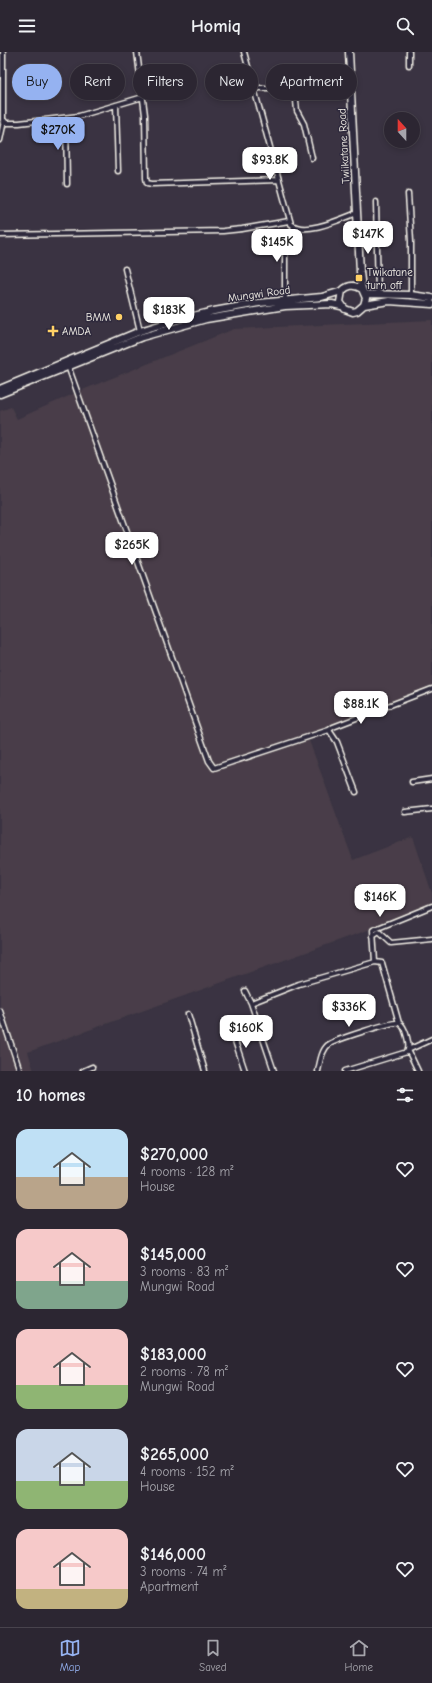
<!DOCTYPE html>
<html lang="en">
<head>
<meta charset="utf-8">
<style>
	body { margin:0; font-family:"Comic Neue",sans-serif; background:#342e3a; color:#f1f3f6; height:100vh; display:flex; flex-direction:column; font-size:15px; white-space:nowrap }
	* { box-sizing:border-box; margin:0 }
	p { font-size:13px; color:#a6a5ac }
	.icon { flex:none; width:22px; height:22px; fill:none; stroke:currentColor; stroke-width:2; stroke-linecap:round; stroke-linejoin:round }
	.map { position:relative; height:1019px; overflow:hidden }
	.side { display:flex; flex-direction:column; background:#2c2632; flex:1 }
	.side>* { flex:none }
	.guide { position:absolute; left:12px; top:12px; width:408px; height:36px; display:flex; gap:8px }
	.needle { width:26px; rotate:339deg }
	.buttons { position:absolute; left:384px; top:60px; display:grid; gap:8px }
	.buttons a { display:grid; place-items:center; width:36px; height:36px; border-radius:50%; background:#2c2632; box-shadow:0 2px 6px #0003,0 0 0 1px #48434d; font-size:20px }
	.price { position:absolute; translate:-50% -34px; padding:0 9px; border-radius:8px; background:#fff; color:#222; font-size:13px; line-height:26px; filter:drop-shadow(0 1px 2px #0008) }
	.price::after { content:''; position:absolute; left:50%; top:24px; width:12px; height:9px; margin-left:-6px; background:inherit; clip-path:polygon(0 0,100% 0,50% 100%) }
	.price.active { background:#95b2f1; color:#111 }
	ul { padding:0; list-style:none }
	li { display:flex; align-items:center; gap:12px; height:100px; padding:0 16px }
	li span { display:grid; place-items:center; flex:none; width:112px; height:80px; border-radius:12px; color:#555 }
	li>.icon { margin-inline-start:auto }
	span .icon { width:48px; height:48px; fill:#fffc; stroke-width:1 }
	li b { font-size:17px }
	h2 { display:flex; justify-content:space-between; align-items:center; height:48px; padding:0 16px; font-size:17px }
	.tag { padding:0 14px; border-radius:18px; background:#2c2632; box-shadow:0 2px 6px #0003,0 0 0 1px #48434d; font-size:14px; line-height:36px }
	.tag.active { background:#95b2f1; color:#111 }
	header { display:flex; justify-content:space-between; align-items:center; height:52px; padding:0 16px; background:#2c2632; font-size:18px; font-weight:600 }
	.tab-bar { display:flex; justify-content:space-around; align-items:center; height:56px; border-top:1px solid #48434d; background:#2c2632; font-size:11px; color:#a6a5ac }
	.tab-bar a { display:grid; justify-items:center; gap:2px }
	.tab-bar .active { color:#95b2f1 }
	.map>svg:first-child { display:block }
</style>
</head>
<body>
<header><svg class="icon" aria-label="menu" viewBox="0 0 24 24"><path d="M4 6h16M4 12h16M4 18h16"/></svg>Homiq<svg class="icon" aria-label="search" viewBox="0 0 24 24"><circle cx="10" cy="10" r="6"/><path d="M15 15l6 6"/></svg></header>
<div class="map">
<svg width="432" height="1019" viewBox="0 0 432 1019">
	<rect width="100%" height="100%" fill="#3a3342"/>
	<filter id="ink" filterUnits="userSpaceOnUse"><feTurbulence type="fractalNoise" baseFrequency=".025" numOctaves="2"/><feDisplacementMap in="SourceGraphic" scale="8" xChannelSelector="R" yChannelSelector="G"/><feConvolveMatrix kernelMatrix="1 2 1 2 8 2 1 2 1" color-interpolation-filters="sRGB"/></filter>
	<g filter="url(#ink)">
		<!-- built -->
		<path fill="#483e48" d="M432,268V637L307,683L353,808L413,785L432,841V855L28,1000L34,1019H0V359L11,355L17,367L80,339L234,277Z"/>
		<g fill="none" stroke-linecap="round" stroke-linejoin="round">
			<!-- street casing -->
			<g stroke="#f4f1e8" stroke-width="7">
				<path id="street" d="M3,0V67L6,71H19L79,64L143,45
					M137,0L145,63L146,126L147,131L152,132L278,128
					M244,0L291,172C305,184 341,167 357,161
					M409,0V13
					M254,36H292L295,38L297,59L304,72L312,106
					M116,53L118,119
					M66,66L67,132
					M0,88L4,69
					M408,142L411,189V243
					M376,150L378,243
					M0,183L223,179L242,177L289,169
					M125,217L140,279
					M285,250V194L294,175
					M68,314L209,709L214,716L329,678L333,675L432,637
					M329,678L337,690L356,740
					M412,730L432,727
					M405,760L432,757
					M373,884L379,880L391,891L432,887
					M375,910L373,878L432,854
					M245,939L251,951L274,1019
					M251,951L299,932L375,910L382,911L399,971
					M0,959L20,1019
					M188,962L205,1019
					M232,980L245,1019
					M83,1019L92,1015
					M318,1019C320,1011 321,999 328,993C334,988 393,969 399,971C404,973 406,981 407,985C408,990 410,995 407,1000L345,1019
					M418,1019L408,998L432,987"/>
			</g>
			<!-- secondary casing -->
			<g stroke="#f4f1e8" stroke-width="9">
				<path id="secondary" d="M349,0L360,220L362,237L366,246L364,253L357,259L353,260L345,257L340,250L342,239C348,233 354,232 362,237
					M365,242L411,243L432,246
					M364,253L389,249L432,252
					M0,337L140,279L169,270L214,259L259,251L322,245L342,239
					M0,342L142,285L206,267L285,254L332,252L341,254"/>
			</g>
			<!-- street -->
			<use href="#street" stroke="#2f2a3d" stroke-width="4"/>
			<!-- secondary -->
			<use href="#secondary" stroke="#2f2a3d" stroke-width="6"/>
		</g>
	</g>
	<!-- markers -->
	<g fill="#ffd166" stroke="#2f2a3d" stroke-width="1.5">
		<rect x="355" y="222" width="8" height="8" rx="2"/>
		<circle cx="119" cy="265" r="4"/>
		<path d="M51 273h4v4h4v4h-4v4h-4v-4h-4v-4h4z"/>
	</g>
	<g text-anchor="middle" dominant-baseline="central" stroke-width="3" stroke-linejoin="round" paint-order="stroke">
		<!-- street labels -->
		<g font-size="11" fill="#f4f1e8" stroke="#2f2a3d">
			<text transform="translate(344 94) rotate(-93)">Twiikatane Road</text>
			<text transform="translate(259 242) rotate(-8)">Mungwi Road</text>
		</g>
		<!-- poi labels -->
		<g font-size="11" fill="#f4f1e8" stroke="#2f2a3d" text-anchor="start">
			<text x="367" y="220">Twikatane<tspan x="367" dy="13">turn off</tspan></text>
			<text x="111" y="265" text-anchor="end">BMM</text>
			<text x="62" y="279">AMDA</text>
		</g>
	</g>
</svg>
<div class="buttons">
<a><svg class="needle" viewBox="-14 -14 28 28"><path d="M0-13l5 13h-10z" fill="#e53935"/><path d="M0 13l5-13h-10z" fill="#a6a5ac"/></svg></a>
</div>
<b class="price active" style="left:58px;top:99px">$270K</b>
<b class="price" style="left:270px;top:129px">$93.8K</b>
<b class="price" style="left:368px;top:203px">$147K</b>
<b class="price" style="left:277px;top:211px">$145K</b>
<b class="price" style="left:169px;top:279px">$183K</b>
<b class="price" style="left:132px;top:514px">$265K</b>
<b class="price" style="left:361px;top:673px">$88.1K</b>
<b class="price" style="left:380px;top:866px">$146K</b>
<b class="price" style="left:349px;top:976px">$336K</b>
<b class="price" style="left:246px;top:997px">$160K</b>
<div class="guide">
<a class="tag active">Buy</a>
<a class="tag">Rent</a>
<a class="tag">Filters</a>
<a class="tag">New</a>
<a class="tag">Apartment</a>
</div>
</div>
<section class="side">
<h2>10 homes<svg class="icon" aria-label="filters" viewBox="0 0 24 24"><path d="M4 7h16M4 17h16"/><circle cx="9" cy="7" r="2"/><circle cx="15" cy="17" r="2"/></svg></h2>
<ul>
<li><span style="background:linear-gradient(#bfe0f5 60%,#b9a48a 0)"><svg class="icon" aria-label="home" viewBox="0 0 24 24"><path d="M3 11l9-7 9 7M6 9v11h12V9"/></svg></span><div><b>$270,000</b><p>4 rooms · 128 m²</p><p>House</p></div><svg class="icon" aria-label="heart" viewBox="0 0 24 24"><path d="M12 20l-8-8c-3-5 5-10 8-4 3-6 11-1 8 4z"/></svg></li>
<li><span style="background:linear-gradient(#f6c9c9 65%,#7fa58c 0)"><svg class="icon" aria-label="home" viewBox="0 0 24 24"><path d="M3 11l9-7 9 7M6 9v11h12V9"/></svg></span><div><b>$145,000</b><p>3 rooms · 83 m²</p><p>Mungwi Road</p></div><svg class="icon" aria-label="heart" viewBox="0 0 24 24"><path d="M12 20l-8-8c-3-5 5-10 8-4 3-6 11-1 8 4z"/></svg></li>
<li><span style="background:linear-gradient(#f6c9c9 70%,#8fb573 0)"><svg class="icon" aria-label="home" viewBox="0 0 24 24"><path d="M3 11l9-7 9 7M6 9v11h12V9"/></svg></span><div><b>$183,000</b><p>2 rooms · 78 m²</p><p>Mungwi Road</p></div><svg class="icon" aria-label="heart" viewBox="0 0 24 24"><path d="M12 20l-8-8c-3-5 5-10 8-4 3-6 11-1 8 4z"/></svg></li>
<li><span style="background:linear-gradient(#c9d6e8 65%,#8fb573 0)"><svg class="icon" aria-label="home" viewBox="0 0 24 24"><path d="M3 11l9-7 9 7M6 9v11h12V9"/></svg></span><div><b>$265,000</b><p>4 rooms · 152 m²</p><p>House</p></div><svg class="icon" aria-label="heart" viewBox="0 0 24 24"><path d="M12 20l-8-8c-3-5 5-10 8-4 3-6 11-1 8 4z"/></svg></li>
<li><span style="background:linear-gradient(#f6c9c9 75%,#c2b280 0)"><svg class="icon" aria-label="home" viewBox="0 0 24 24"><path d="M3 11l9-7 9 7M6 9v11h12V9"/></svg></span><div><b>$146,000</b><p>3 rooms · 74 m²</p><p>Apartment</p></div><svg class="icon" aria-label="heart" viewBox="0 0 24 24"><path d="M12 20l-8-8c-3-5 5-10 8-4 3-6 11-1 8 4z"/></svg></li>
</ul>
</section>
<nav class="tab-bar">
<a class="active"><svg class="icon" aria-label="map" viewBox="0 0 24 24"><path d="M3 6l6-2 6 2 6-2v14l-6 2-6-2-6 2zM9 4v14M15 6v14"/></svg>Map</a>
<a><svg class="icon" aria-label="saved" viewBox="0 0 24 24"><path d="M7 4h10v16l-5-4-5 4z"/></svg>Saved</a>
<a><svg class="icon" aria-label="home" viewBox="0 0 24 24"><path d="M3 11l9-7 9 7M6 9v11h12V9"/></svg>Home</a>
</nav>
</body>
</html>
